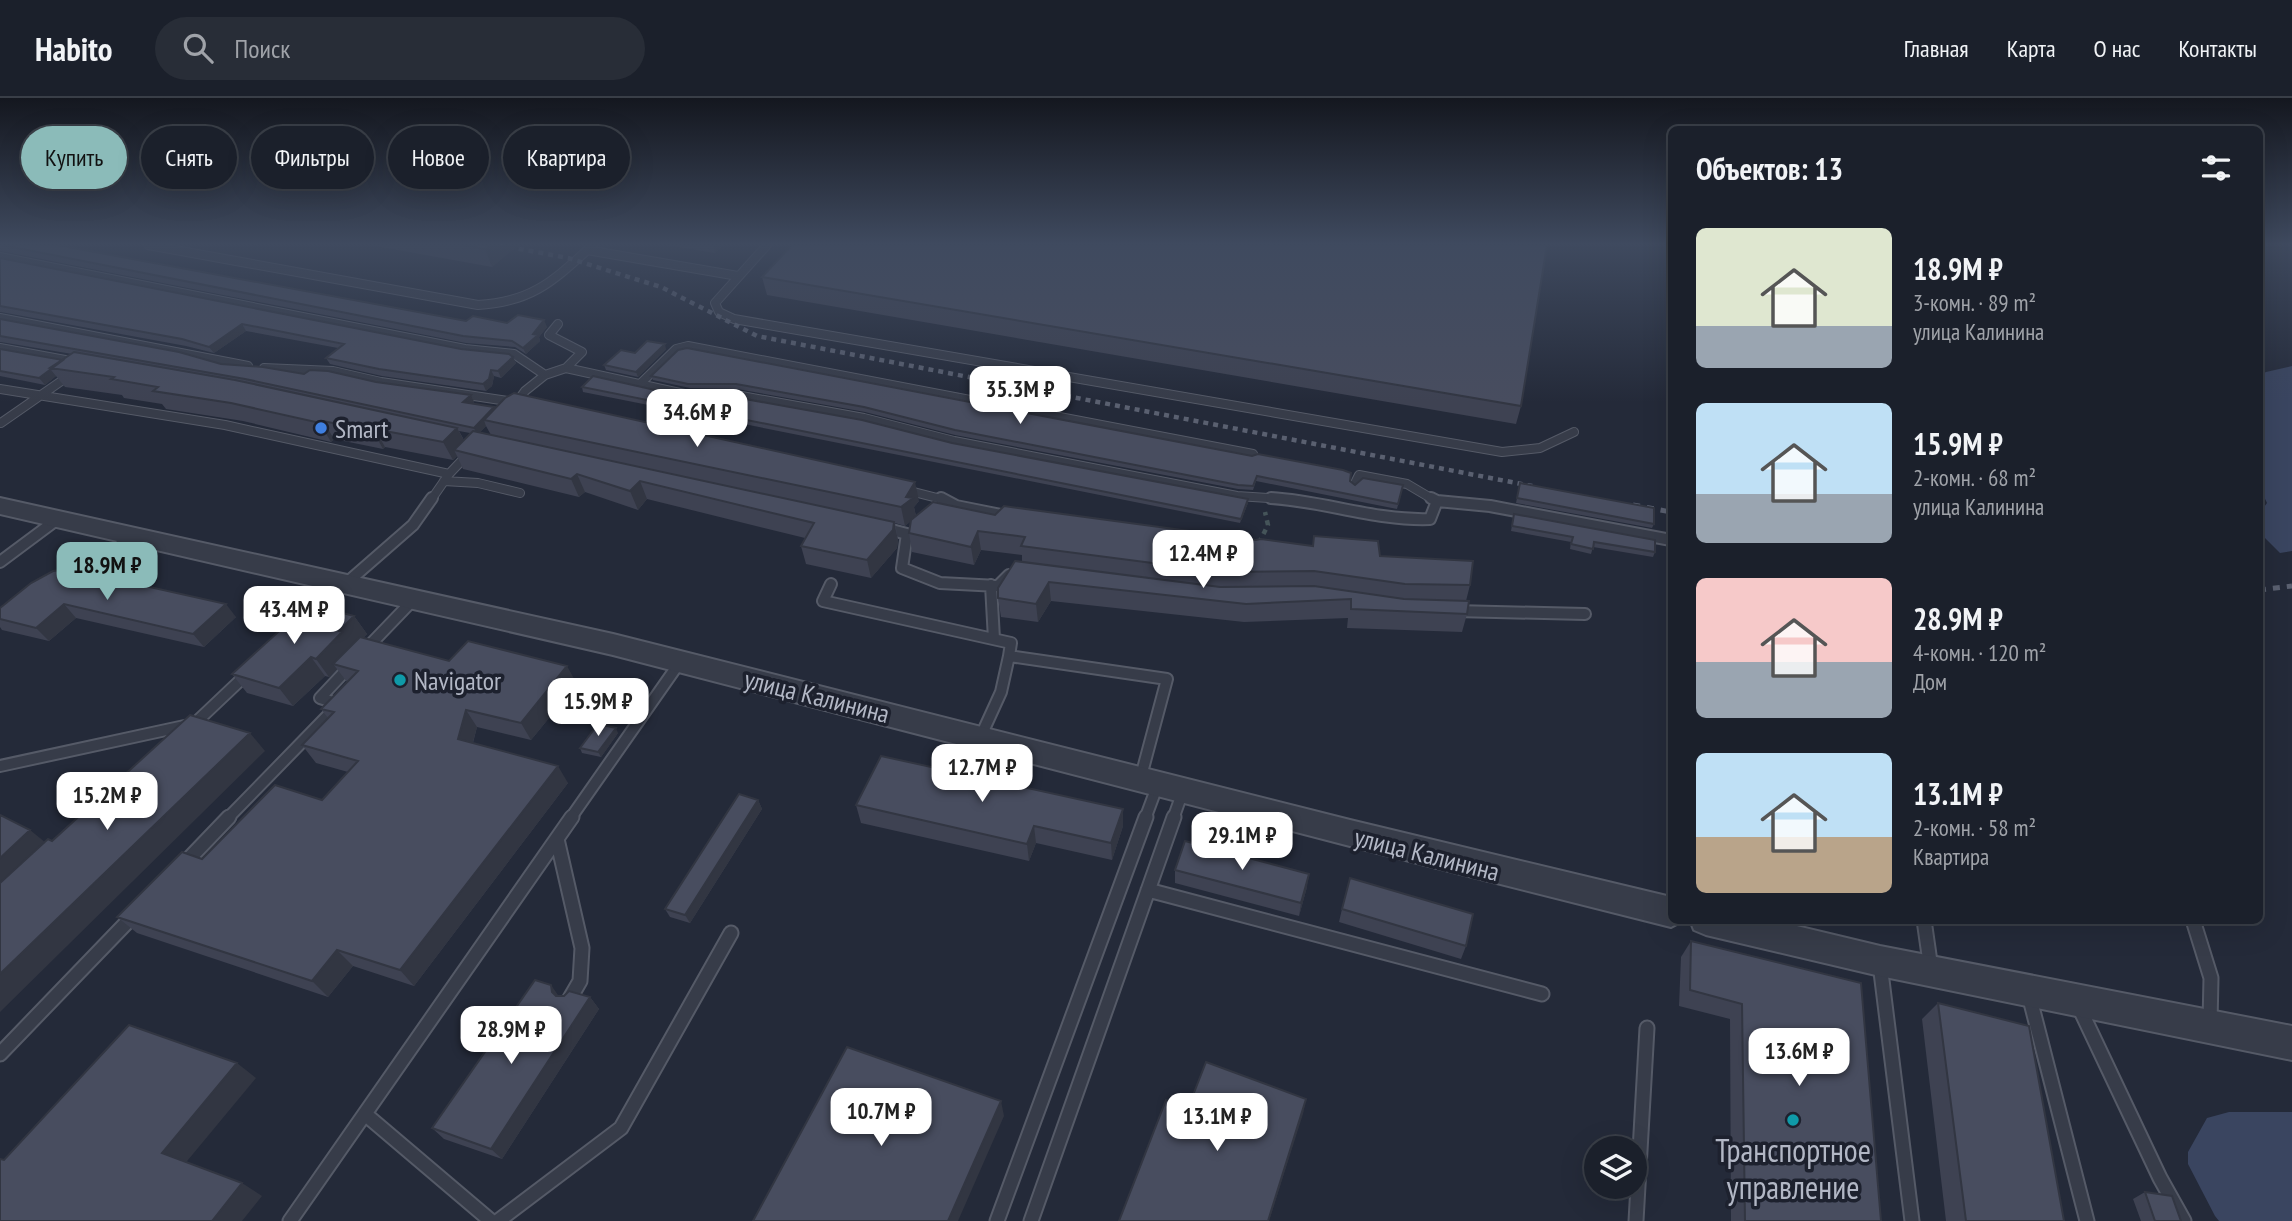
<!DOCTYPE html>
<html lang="ru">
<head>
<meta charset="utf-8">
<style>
	body { margin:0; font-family:"PT Sans Narrow",sans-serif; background:#282d37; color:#f1f3f6; height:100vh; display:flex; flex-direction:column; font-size:26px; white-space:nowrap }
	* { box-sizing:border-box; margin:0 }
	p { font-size:23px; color:#a0a3a9 }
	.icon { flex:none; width:38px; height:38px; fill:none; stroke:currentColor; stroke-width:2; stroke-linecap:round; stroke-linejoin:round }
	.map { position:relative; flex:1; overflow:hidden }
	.details { position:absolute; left:1668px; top:28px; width:595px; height:798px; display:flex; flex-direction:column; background:#1b202b; border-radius:10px; box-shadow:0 7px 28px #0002,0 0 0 2px #393e47 }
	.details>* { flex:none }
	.hud { position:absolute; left:21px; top:28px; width:665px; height:63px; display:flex; gap:14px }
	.controls { position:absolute; left:1584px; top:1038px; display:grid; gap:14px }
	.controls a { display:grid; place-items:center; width:63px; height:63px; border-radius:50%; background:#1b202b; box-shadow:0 7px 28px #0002,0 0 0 2px #393e47; font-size:35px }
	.price { position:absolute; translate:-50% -60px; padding:0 16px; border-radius:14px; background:#fff; color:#222; font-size:23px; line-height:46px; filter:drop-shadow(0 2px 4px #0008) }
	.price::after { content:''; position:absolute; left:50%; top:42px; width:21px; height:16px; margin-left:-10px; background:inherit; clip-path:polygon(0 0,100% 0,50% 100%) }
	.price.active { background:#8bbbb9; color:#111 }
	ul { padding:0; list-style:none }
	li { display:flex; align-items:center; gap:21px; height:175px; padding:0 28px }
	li span { display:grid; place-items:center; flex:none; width:196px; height:140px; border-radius:10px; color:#555 }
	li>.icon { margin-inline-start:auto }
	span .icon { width:84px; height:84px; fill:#fffc; stroke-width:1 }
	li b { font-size:30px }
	h2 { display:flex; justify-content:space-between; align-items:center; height:84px; padding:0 28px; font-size:30px }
	.pill { padding:0 24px; border-radius:32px; background:#1b202b; box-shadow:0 7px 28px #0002,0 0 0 2px #393e47; font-size:24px; line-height:63px }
	.pill.active { background:#8bbbb9; color:#111 }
	header { display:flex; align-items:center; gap:42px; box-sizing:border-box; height:98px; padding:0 35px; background:#1b202b; border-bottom:2px solid #393e47 }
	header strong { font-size:33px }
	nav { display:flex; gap:38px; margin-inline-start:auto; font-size:24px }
	.search { width:490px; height:63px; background:#282d37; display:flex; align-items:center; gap:18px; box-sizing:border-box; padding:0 24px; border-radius:38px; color:#a0a3a9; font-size:26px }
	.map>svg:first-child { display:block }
</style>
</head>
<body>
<header>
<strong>Habito</strong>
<div class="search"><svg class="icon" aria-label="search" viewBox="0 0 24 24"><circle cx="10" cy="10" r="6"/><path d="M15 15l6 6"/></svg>Поиск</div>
<nav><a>Главная</a><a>Карта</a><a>О нас</a><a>Контакты</a></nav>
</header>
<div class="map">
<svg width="2292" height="1123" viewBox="0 0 2292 1123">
	<rect width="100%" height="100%" fill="#242a39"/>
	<!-- water -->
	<path fill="#3a4560" d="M2292,268V453L2280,455L2259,434V416L2267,405L2259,388V278L2266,274Z
		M2229,1014H2292V1123H2219L2215,1118L2188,1066V1054L2207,1020Z"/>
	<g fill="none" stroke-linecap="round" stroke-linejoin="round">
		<!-- service-far2 casing -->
		<g stroke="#555a67" stroke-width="10">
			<path id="service-far2" d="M148,147L478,207C533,204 554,182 593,147
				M767,147L715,205L719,214L734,221L1502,354L1540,350L1574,334
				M587,152L738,178
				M0,159L465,251L514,256L545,277
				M0,220L248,268
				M558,226L549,237L582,254L566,270
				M0,250L76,264
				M264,270L333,273L381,284L514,304
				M639,287L676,251L688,248L1253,356
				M0,291L225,327L449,376
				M515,307L525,293L545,277L566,270L689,297H736L864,320L954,343L1237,398L1297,402
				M1,325L70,277
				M444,383L478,385L520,395
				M1355,385L1359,377L1407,386L1434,402
				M906,392L945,402
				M431,402L449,376L468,356"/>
		</g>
		<!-- service-far1 casing -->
		<g stroke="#555a67" stroke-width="14">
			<path id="service-far1" d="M941,400L956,408
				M1271,400C1324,403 1376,423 1430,421L1437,403L1490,408L1671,442
				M1431,400L1437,403
				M951,410L956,408L1011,419
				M884,430L907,436L902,470L940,485L998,488L1009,477
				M0,464L59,420
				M70,478L79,477L134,437
				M831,486L823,503L1011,545L1009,558L1167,581L1140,682
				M991,487L994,541
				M1455,513L1585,516
				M311,516L413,427L432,400
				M366,551L415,500
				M191,629L248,575
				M980,640L1001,594L1009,558
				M0,668L189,627
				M227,721L339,606L320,600L350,568
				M570,721L680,564
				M1145,721L1158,686
				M1173,721L1183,693"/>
		</g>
		<!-- service casing -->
		<g stroke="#555a67" stroke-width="17">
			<path id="service" d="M557,741L582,850L580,883L569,902
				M183,767L229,719
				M1148,792L1542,896
				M1924,822L1931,871
				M2193,822L2211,880L2210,925
				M1880,866L1912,1123
				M2029,897L2087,1123
				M2079,909L2160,1080L2184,1123
				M0,956L135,816
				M365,1016L491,1123
				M290,1123L572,719
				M498,1123L621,1030L731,835
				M997,1123L1146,719
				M1031,1123L1174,719
				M1636,1123L1647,930"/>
		</g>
		<!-- tertiary casing -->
		<g stroke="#555a67" stroke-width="4">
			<path id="tertiary" d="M0,400L613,536L1350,722L1671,799V822H1684L1671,829L1350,748L613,557L0,416Z
				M1690,822H1772L1880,848L2292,928V962L1880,878L1706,837L1694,832Z"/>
		</g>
		<!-- path -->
		<path stroke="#455459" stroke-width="4.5" stroke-dasharray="5 5" stroke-linecap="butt" d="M1259,445L1268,427L1265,414"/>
		<!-- service-far2 -->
		<use href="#service-far2" stroke="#373c49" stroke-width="8"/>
		<!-- service-far1 -->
		<use href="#service-far1" stroke="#373c49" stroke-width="10"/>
		<!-- service -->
		<use href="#service" stroke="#373c49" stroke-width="13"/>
		<!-- tertiary -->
		<use href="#tertiary" fill="#373c49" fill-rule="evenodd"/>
		<!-- rail-far1 -->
		<path stroke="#5a6070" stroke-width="4.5" stroke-dasharray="5 5" stroke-linecap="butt" d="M499,147L568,160L661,189L757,238L1537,389"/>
		<!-- rail -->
		<path stroke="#5a6070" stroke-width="5" stroke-dasharray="7 7" stroke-linecap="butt" d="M1633,407L1671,414
			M2259,492L2292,488"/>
	</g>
	<!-- wall -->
	<path fill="#3e4252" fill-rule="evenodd" d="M0,147L466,223L507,225L547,229L539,239L540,243L526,256L515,249L466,245L1,153H0Z
		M370,147H518L492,169Z
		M666,147H723L715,155Z
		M0,160L461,251L513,259L516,265L501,280L494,278L492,288L486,293L382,278L330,266L326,260L338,250L246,233L214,255L186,248L1,214H0Z
		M762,179L1521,308L1516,326L767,197Z
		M0,221L221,266L376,284L471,297L474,304L472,306L919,403L914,409L916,418L995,417L1256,442L1380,458L1470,487L1466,503L1467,516L1462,534L1347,530L1348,520L1244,524L1051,503L1038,524L1001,519L998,500L1022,464V457L981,452L974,467L912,454L909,435L911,423L905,428L895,425L898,442L897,450L871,480L806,466L801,448L805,440L647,401L638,412L585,394L579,399L463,371L457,358L453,362L385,349L383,351L334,341L331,344L243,323L166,311L162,306L124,300L122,297L65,289L56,278L45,287L0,278V251L63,262L72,256L1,244H0ZM486,328L491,337L480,334ZM459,333L470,335L464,342Z
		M666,251L638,279L606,272L604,267L635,255Z
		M678,252L1350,383L1355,387H1403L1397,411L1256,383L1253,392L1238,391L955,337L865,314L737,291L690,290L653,282L651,278Z
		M582,289L686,299L952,345L1248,405L1240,425L583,294Z
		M1520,385L1654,426L1652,430L1516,405Z
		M1514,416L1655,454L1653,459L1593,449L1591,456L1570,451L1571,444L1511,433Z
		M31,485L236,519L204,549L76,520L49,543L2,532L0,529V510Z
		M354,518L367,536L363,540L449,563L577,586L531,642L477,629L473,645L568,685L414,888L353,868L328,899L137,835L117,819L202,761L322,702L348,674L316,665L302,647L328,620L321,611L347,584L337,571L329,579L325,578L293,608L247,595L232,576Z
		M618,635L601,659L582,655L580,650Z
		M758,702L762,711L690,825L670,819L665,811Z
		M856,707L1123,711V728L1112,762L1036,745L1029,763L861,725Z
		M1175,772L1307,789L1299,818L1175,785Z
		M1342,811L1466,848L1461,861L1339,824Z
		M1691,843L1861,885L1881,1123H1731L1730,921L1679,908L1681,859Z
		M559,898L590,899L599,911L502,1061L444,1041L432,1030Z
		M1938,905L2064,1123H1946L1922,921Z
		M2145,1094L2181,1123H2141L2133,1101Z"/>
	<!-- shaded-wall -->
	<path fill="#323642" d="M490,147H518L492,169L485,151Z
		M713,147H723L715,155Z
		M544,222L547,229L539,239L540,243L526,256L523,250L533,236Z
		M242,226L246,233L214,255L209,249Z
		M665,246L666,251L638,279L636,274Z
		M513,259L516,265L501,280L498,273Z
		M51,272L56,278L45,287L39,280Z
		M491,272L494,278L492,288L486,293L483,286Z
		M471,297L474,304L466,311L463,304Z
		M494,309L497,316L484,322L486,328L477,337L474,330Z
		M323,323L334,341L331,344L320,325Z
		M457,330L467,348L454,352L457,358L453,362L443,344Z
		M375,331L385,349L383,351L373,333Z
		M577,376L585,394L579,399L571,381Z
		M640,383L647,401L638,412L630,393Z
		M915,384L919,403L914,409L916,419L905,428L901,409L906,399Z
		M1248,401V405L1240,425L1241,421Z
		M894,424L898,442L897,450L871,480L867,462Z
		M978,433L981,452L974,467L971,449Z
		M1049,484L1051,503L1038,524L1036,506Z
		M64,506L76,520L49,543L36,530Z
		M226,506L236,519L204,549L193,536Z
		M354,518L367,536L353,550L333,566L337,571L329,579L316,561L339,533Z
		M311,559L325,578L293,608L279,590Z
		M567,568L577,586L531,642L521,625Z
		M466,612L477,629L469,658L458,641Z
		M616,630L618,635L601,659L598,654Z
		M250,635L265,653L0,914V876Z
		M558,668L568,685L414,888L400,872Z
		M758,702L762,711L690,825L685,817Z
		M1123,711V728L1112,762L1111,745Z
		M1034,728L1036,745L1029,763L1027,746Z
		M30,732L51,749L0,797V760Z
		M1309,776L1307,789L1299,818L1301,805Z
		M337,852L353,868L328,899L312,883Z
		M551,887L560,900L561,906L552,894Z
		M590,899L599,911L502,1061L491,1051Z
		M237,965L256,980L183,1068L162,1055Z
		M1306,1001L1303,1016L1269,1123H1268Z
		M1001,1003L1004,1018L958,1123H948Z
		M242,1085L262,1098L242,1123H212Z"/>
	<!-- building -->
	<path fill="#484d5f" stroke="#323642" stroke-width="2" d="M2,147H57L466,223L473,218L507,225L518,217L544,222L533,236L538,237L523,250L512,243L463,238Z
		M463,147H490L485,151Z
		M792,147H1547L1521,308L762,179Z
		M0,160L461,251L509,256L513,259L498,273L491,272L489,281L483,286L379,271L326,260L344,246L242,226L209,249L182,241L0,208Z
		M0,221L179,254L221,266L263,269L304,276L310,272L328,273L376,284L471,297L463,304L494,309L474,330L245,281L0,238Z
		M647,243L665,246L636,274L604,267L621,252L635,255Z
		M687,250L1252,358L1258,356L1343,372L1351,375L1350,383L1355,387L1363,380L1403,387L1398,406L1257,378L1253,388L1238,387L955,332L864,309L736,286H688L651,278L678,252Z
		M0,251L63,262L39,280L0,273Z
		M74,254L235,282L457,330L443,344L375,331L373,333L323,323L320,325L231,305L153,293L158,289L111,281L114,279L50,270Z
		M593,278L686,299H734L862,322L952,345L1248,401L1241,421L582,289Z
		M514,295L915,384L906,399L913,400L901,409L484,322L505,300Z
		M473,333L894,424L893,432L867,462L801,448L814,425L640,383L630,393L577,376L571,381L454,352Z
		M1520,385L1654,410V426L1517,400Z
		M933,404L995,417L1004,408L1256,442L1261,441L1313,448L1314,438L1378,443L1380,458L1473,463L1470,487L1405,486L1314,473L1222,474L1021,448L1025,439L978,433L971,449L909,435L911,422Z
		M1514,416L1655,442V454L1594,444L1593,451L1571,446L1573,439L1512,428Z
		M1015,463L1220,489L1314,488L1404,501L1469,503L1467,516L1351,511V501L1246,506L1049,484L1036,506L998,500V490Z
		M69,471L226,506L193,536L64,506L36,530L0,521V510L31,485L53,473Z
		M309,506L354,518L339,533L342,534L316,561L311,559L279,590L232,576Z
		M360,539L449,563L468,543L567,568L521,625L466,612L458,641L558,668L400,872L337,852L312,883L117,819L182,754L202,761L275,687L322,702L358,663L302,647L334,614L321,611L358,573L333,566Z
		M190,617L250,635L0,876V785L48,741L52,743Z
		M598,626L616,630L598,654L580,650Z
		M881,658L1123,711L1111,745L1034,728L1027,746L856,707Z
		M739,696L758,702L685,817L665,811Z
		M0,717L30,732L0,760Z
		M1185,743L1309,776L1301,805L1175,772Z
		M1350,780L1473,816L1466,848L1342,811Z
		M1691,843L1861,885L1881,1123H1745L1742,906L1690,892Z
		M535,882L551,887L552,894L556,898H564L569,893L590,899L491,1051L432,1030Z
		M1938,905L2029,928L2064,1123H1966Z
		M129,927L237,965L162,1055L242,1085L212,1123H0V1061L4,1062Z
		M847,949L1001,1003L948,1123H753Z
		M1206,964L1306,1001L1268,1123H1119L1166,1002L1188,1010Z
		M2145,1094L2172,1098L2181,1123H2155Z"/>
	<!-- sky -->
	<linearGradient id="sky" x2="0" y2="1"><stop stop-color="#14171f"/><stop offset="0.48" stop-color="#3f4a5f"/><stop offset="1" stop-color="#3f4a5f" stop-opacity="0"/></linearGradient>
	<rect width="2292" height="304" fill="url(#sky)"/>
	<!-- markers -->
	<circle fill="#3f7fe0" stroke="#1d212e" stroke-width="2.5" cx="321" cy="330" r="7"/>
	<g fill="#0f9aa8" stroke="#1d212e" stroke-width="2.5">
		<circle cx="400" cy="582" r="7"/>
		<circle cx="1793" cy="1022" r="7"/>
	</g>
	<g text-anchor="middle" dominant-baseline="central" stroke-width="7" stroke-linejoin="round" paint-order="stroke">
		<!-- poi labels -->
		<g font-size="26" fill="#b2b7c5" stroke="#1d212e" text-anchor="start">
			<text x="335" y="330">Smart</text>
			<text x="414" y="582">Navigator</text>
		</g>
		<!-- street labels -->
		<g font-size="26" fill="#b2b7c5" stroke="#1d212e">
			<text transform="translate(817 598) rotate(14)">улица Калинина</text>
			<text transform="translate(1427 756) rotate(14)">улица Калинина</text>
		</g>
		<!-- near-poi labels -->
		<g font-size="32" fill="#b2b7c5" stroke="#1d212e">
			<text x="1793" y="1052">Транспортное<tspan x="1793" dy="37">управление</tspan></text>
		</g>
	</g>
</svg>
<div class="controls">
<a><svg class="icon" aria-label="layers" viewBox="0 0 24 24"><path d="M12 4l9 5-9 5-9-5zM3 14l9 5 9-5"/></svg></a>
</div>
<b class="price" style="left:1020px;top:328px">35.3M ₽</b>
<b class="price" style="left:697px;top:351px">34.6M ₽</b>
<b class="price" style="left:1203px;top:492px">12.4M ₽</b>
<b class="price active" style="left:107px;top:504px">18.9M ₽</b>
<b class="price" style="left:294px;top:548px">43.4M ₽</b>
<b class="price" style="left:598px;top:640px">15.9M ₽</b>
<b class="price" style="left:982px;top:706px">12.7M ₽</b>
<b class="price" style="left:107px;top:734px">15.2M ₽</b>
<b class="price" style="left:1242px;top:774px">29.1M ₽</b>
<b class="price" style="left:511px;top:968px">28.9M ₽</b>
<b class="price" style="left:1799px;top:990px">13.6M ₽</b>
<b class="price" style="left:881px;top:1050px">10.7M ₽</b>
<b class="price" style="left:1217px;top:1055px">13.1M ₽</b>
<div class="hud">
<a class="pill active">Купить</a>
<a class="pill">Снять</a>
<a class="pill">Фильтры</a>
<a class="pill">Новое</a>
<a class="pill">Квартира</a>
</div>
<section class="details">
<h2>Объектов: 13<svg class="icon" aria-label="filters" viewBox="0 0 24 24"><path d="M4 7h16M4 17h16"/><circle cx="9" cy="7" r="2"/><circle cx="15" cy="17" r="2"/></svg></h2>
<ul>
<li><span style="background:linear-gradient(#dfe7d0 70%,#9aa5b1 0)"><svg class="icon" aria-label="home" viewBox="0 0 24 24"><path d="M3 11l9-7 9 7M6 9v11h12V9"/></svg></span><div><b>18.9M ₽</b><p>3-комн. · 89 m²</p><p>улица Калинина</p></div></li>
<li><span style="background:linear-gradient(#bfe0f5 65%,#9aa5b1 0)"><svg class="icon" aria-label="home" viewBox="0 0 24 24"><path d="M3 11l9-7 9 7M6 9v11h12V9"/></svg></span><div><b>15.9M ₽</b><p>2-комн. · 68 m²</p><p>улица Калинина</p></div></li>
<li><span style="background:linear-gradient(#f6c9c9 60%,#9aa5b1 0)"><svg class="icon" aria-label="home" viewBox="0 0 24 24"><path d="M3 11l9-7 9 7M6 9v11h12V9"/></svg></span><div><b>28.9M ₽</b><p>4-комн. · 120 m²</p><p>Дом</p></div></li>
<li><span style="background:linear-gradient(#bfe0f5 60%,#b9a48a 0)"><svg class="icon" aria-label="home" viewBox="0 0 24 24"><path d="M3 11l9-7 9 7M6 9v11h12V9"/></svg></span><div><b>13.1M ₽</b><p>2-комн. · 58 m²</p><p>Квартира</p></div></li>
</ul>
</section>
</div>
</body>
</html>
